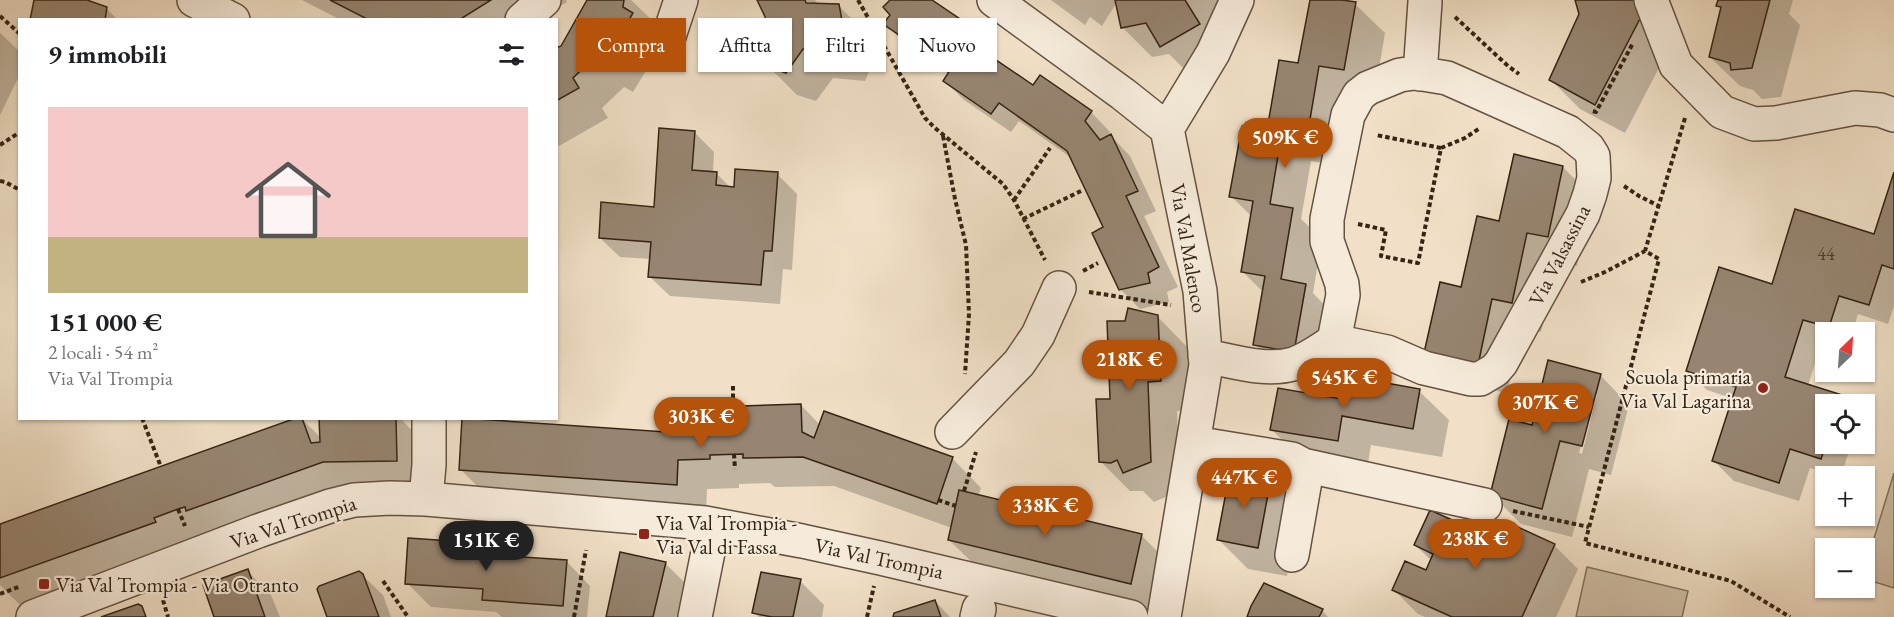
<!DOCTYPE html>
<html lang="it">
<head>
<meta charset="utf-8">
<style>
	body { margin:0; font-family:"EB Garamond",serif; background:#f6f6f6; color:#202124; height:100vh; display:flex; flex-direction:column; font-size:22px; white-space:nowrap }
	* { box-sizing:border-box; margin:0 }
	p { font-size:20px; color:#757577 }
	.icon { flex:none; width:33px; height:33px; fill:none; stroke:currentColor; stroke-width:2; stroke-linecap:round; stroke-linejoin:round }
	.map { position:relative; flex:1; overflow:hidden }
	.drawer { position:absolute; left:18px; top:18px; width:540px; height:402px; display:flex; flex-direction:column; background:#fff; border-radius:0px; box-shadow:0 2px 4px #0004 }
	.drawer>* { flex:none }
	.hud { position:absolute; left:576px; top:18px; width:570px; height:54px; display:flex; gap:12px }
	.needle { width:39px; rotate:25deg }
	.controls { position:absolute; left:1815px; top:322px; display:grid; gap:12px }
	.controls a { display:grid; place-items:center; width:60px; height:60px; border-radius:0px; background:#fff; box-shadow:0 2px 4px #0004; font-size:30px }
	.price { position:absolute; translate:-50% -51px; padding:0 14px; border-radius:21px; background:#b45309; color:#fff; font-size:20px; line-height:39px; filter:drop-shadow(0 2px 3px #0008) }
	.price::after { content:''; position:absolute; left:50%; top:36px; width:18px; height:14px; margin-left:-9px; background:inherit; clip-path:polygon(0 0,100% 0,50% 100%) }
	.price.selected { background:#222; color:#fff }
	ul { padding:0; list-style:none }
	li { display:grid; align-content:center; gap:12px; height:318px; padding:0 30px }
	li span { display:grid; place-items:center; height:186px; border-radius:0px; color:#555 }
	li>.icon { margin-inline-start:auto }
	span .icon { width:108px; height:108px; fill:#fffc; stroke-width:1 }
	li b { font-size:26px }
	h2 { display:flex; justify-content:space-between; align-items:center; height:72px; padding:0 30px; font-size:26px }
	.tag { padding:0 21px; border-radius:0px; background:#fff; box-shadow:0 2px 4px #0004; font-size:21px; line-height:54px }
	.tag.selected { background:#b45309; color:#fff }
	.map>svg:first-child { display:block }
</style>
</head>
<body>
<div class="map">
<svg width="1894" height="617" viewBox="0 0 1894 617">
	<rect width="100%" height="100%" fill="#f1e0c7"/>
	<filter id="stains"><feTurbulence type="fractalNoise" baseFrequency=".00333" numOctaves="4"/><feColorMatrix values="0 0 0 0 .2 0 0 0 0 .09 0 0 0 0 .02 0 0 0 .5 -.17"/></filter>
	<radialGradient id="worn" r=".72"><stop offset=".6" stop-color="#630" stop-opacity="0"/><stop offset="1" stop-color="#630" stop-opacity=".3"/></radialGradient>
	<!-- green -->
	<path fill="#d1c0a9" stroke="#83725e" stroke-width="1.5" d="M1894,473V588L1865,579L1864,571Z
		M1587,567L1688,591L1682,617H1576Z"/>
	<!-- shadow -->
	<path fill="#0003" fill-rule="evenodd" d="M35,0H82L106,8L118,20H32Z
		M302,0H566L567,2L537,20H341Z
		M589,0H631L655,23L653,34L662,44L633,92L624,87L602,108L608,118L559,146L556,143V50L562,47Z
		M759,0H815L819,5L839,6L868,35L873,62L865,81L833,78L816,101L797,95L767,65L770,23Z
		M893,0H929L962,23L981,42L977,49L1033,87L1091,112L1110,132L1106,138L1111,136L1130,156L1156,211L1144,216L1178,287L1167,292L1169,302L1140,309L1120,289L1105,228L1073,159L1019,121L1011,132L964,100L945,81L949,74L905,43L885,24L892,15Z
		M1051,0H1222L1191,76L1169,54L1152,57L1122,27L1117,2L1102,26L1090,17L1085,25Z
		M1311,0H1333L1355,4L1385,33L1374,99L1336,165L1311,161L1301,219L1322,239L1313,293L1334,315L1323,381L1284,374L1255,344L1263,292L1242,271L1252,217L1231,196L1268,132L1299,65Z
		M1576,0H1657L1672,43L1625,133L1580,109L1550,79L1581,15Z
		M1719,0H1793L1789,14L1800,25L1781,97L1762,99L1753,90L1740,86L1710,57L1722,10L1718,6Z
		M0,33L20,52V74L0,115Z
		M694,132L714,152L713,173H716L731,188H735L777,174L797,194L792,270L783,269L780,304L670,296L650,277L651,259L620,257L600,238L655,208Z
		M1563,167L1592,197L1577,266L1557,261L1541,332L1522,327L1507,393L1455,382L1462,289Z
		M1894,177V306L1888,324L1858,314L1852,333H1826V339L1823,338L1808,386L1841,396L1849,405H1826V444H1851L1841,477L1810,468L1799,501L1734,481L1714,461L1734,399L1707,390L1687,371L1773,285L1875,236Z
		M1158,317L1187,347L1190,410L1177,411L1180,491L1154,502L1143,491H1130L1101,462L1126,323Z
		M1600,375L1629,405L1611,475L1589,469L1572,537L1521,524L1491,494L1533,427ZM1594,394H1597L1582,454L1579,453Z
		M1419,391L1449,420L1442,457L1371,445L1367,469L1301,459L1272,430L1348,401Z
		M801,405L820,425L952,458L981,488L978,496L1141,535L1171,565L1160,613L979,569L949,540L952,528L834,486L775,487L770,483L739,484V488L707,489L706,513L490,499L460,469L682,434Z
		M301,418L321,438V418H400L425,444L426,490L24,609L0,585V525Z
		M1270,480L1299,509L1287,576L1248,569L1219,540Z
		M480,544L492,556L566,561L590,586L587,617H502L496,612L431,607L407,583Z
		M1501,544L1554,545L1578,569L1556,617H1425L1418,614L1394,590L1426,572L1432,561L1415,545Z
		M665,563L689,587L682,617H607Z
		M247,571L271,595L280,617H216Z
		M362,575L383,595L391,617H328Z
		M800,581L824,605L822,617H759L754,612Z
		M935,601L950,617H895Z
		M1322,610L1328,617H1249Z"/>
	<!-- building -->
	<path fill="#978571" stroke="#352314" stroke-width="1.5" d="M34,0H87L107,7L105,20H30Z
		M330,0H491L459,20H369Z
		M587,0H624L623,7L633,13L603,64L594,58L573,78L579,88L556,101V48L561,46Z
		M757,0H805L806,3L839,4L844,32L836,52L803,49L786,73L766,66L751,49L768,23Z
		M890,0H932L963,21L955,32L1033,85L1040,75L1092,111L1085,121L1100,140L1111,134L1138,191L1126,196L1159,267L1148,273L1150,283L1119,290L1092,233L1103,227L1067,151L999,103L991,114L943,81L950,70L883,24L890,15L883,7Z
		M1115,0H1185L1200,24L1160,47L1146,23L1121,28Z
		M1310,0H1342L1356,2L1344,70L1319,66L1307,137L1282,132L1270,204L1293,208L1281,279L1306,284L1294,352L1253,345L1265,276L1241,272L1253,201L1229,197L1242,126L1267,130L1279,60L1298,63Z
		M1575,0H1639L1643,13L1595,105L1549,80L1579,14Z
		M1718,0H1770L1752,68L1731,70L1730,63L1709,57L1721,7L1716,6Z
		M659,128L695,131L692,170L717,172L716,185L734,187L735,169L778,172L772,251H764L761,285L648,277L651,242L599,238L601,202L654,207Z
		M1514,154L1563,166L1548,237L1527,233L1512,303L1492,299L1478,365L1424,353L1440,282L1461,287L1477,216L1499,221Z
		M1894,172V269L1882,265L1869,305L1839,296L1829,327L1803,320L1785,377L1842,395L1838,405H1826V444L1821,459L1790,449L1779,483L1712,461L1736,387L1686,371L1719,267L1772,284L1795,209L1874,234Z
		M1128,308L1158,315L1161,381L1148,382L1151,462L1123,473L1117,460L1111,463L1099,462L1096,399H1110L1107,321H1125Z
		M1548,360L1601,374L1582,446L1560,441L1542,509L1490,495L1509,419L1532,425Z
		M1353,377L1420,389L1413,429L1342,416L1338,441L1270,430L1278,388L1347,400Z
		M801,404L802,432L814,438L824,411L953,457L937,504L803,457L743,458V454L710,455V459L678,460L677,485L459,470L462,418L681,433L680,408Z
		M296,418H302L311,443L320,442L319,418H396L397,461L323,462L186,511L185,507L178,509L154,518L156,522L0,578V524Z
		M1230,471L1271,478L1258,548L1217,540Z
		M959,490L1142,534L1131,584L948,540Z
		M1430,510L1501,542L1509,523L1555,544L1522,617H1452L1392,590L1405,561L1426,570L1433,554L1414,545Z
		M408,538L481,543L480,554L567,560L563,606L482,600L483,589L405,584Z
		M620,552L666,562L653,617H606Z
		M248,569L265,617H214L203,585Z
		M359,571L363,574L379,617H327L317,589L319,586Z
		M761,572L801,579L793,617H772L752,613Z
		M1264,583L1323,609L1319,617H1247L1251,606Z
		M935,600L941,617H893L894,613Z
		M138,604L142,606L146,617H101Z"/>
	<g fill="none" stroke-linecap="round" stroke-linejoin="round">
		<!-- minor casing -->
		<g stroke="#645241" stroke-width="36">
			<path id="minor" d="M194,0L233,20
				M994,0L1123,94L1167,129
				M1651,0L1676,65L1722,112L1754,124L1776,123L1855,108L1880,110L1894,115
				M522,20L544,0
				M665,48L681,0
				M1420,74L1425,2
				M1167,129L1213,53L1237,0
				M1205,356C1233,361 1265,372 1293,364C1307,360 1321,349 1334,341L1387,352L1424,368L1471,379H1480L1495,370L1501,363L1583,214L1590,194L1594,178L1593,156L1588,148L1568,132L1465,86L1447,78L1429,75L1414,73L1400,75L1368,88L1359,95L1348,115L1327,219V241L1342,284L1343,295L1334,341
				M952,432L1019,363L1038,335L1059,288
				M1194,443L1292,459L1303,465L1485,505
				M426,499L429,465V418
				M1292,555L1306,475L1303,465
				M33,617L258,531L330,506L354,500L390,498L426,499L705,523L802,541L880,558L1131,617
				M695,617L708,552
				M977,617L979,609
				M1164,617L1206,365L1200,291L1167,129"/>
		</g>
		<!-- path -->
		<path stroke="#352314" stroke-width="4" stroke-dasharray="4.5 3" stroke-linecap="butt" d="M858,0L925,118L935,128L1003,184L1014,200L1045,260
			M0,16L20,34
			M1455,17L1508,66L1519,74
			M1593,111L1596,112L1633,43
			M1685,118L1645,251L1659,259L1585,543L1731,581L1790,617
			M943,136L955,199L966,245L969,314L965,374
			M0,145L20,132
			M1441,148L1465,138L1480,128
			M0,181L5,182L20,190
			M1624,186L1639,196L1659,206
			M1014,200L1050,148
			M1023,219L1081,191
			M1358,224L1386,230L1381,256L1418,263L1441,148L1376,135
			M1083,271L1098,263
			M1581,282L1605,272L1645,251
			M1089,292L1171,305
			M733,386V406
			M142,418L161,467
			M734,454L735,469
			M964,491L976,452
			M938,500L956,506
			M178,509L185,526
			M1513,511L1589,527
			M383,581L408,617
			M0,594L21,586
			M163,600L168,617
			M574,617L586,550
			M867,617L874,586"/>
		<!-- minor -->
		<use href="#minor" stroke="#f6ebdb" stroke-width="33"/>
	</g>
	<!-- markers -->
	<g fill="#8f2418" stroke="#f6ebdb" stroke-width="2">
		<circle cx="1763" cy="388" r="6"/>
		<rect x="638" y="528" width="12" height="12" rx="3"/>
		<rect x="38" y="578" width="12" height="12" rx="3"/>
	</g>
	<g text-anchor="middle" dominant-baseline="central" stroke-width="4.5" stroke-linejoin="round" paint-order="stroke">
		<!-- number labels -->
		<g font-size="18" fill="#4e3c2b">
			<text x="1826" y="253">44</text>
		</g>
		<!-- street labels -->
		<g font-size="21" fill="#352314" stroke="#f6ebdb">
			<text transform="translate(1189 248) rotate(80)">Via Val Malenco</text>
			<text transform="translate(1559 255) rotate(-63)">Via Valsassina</text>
			<text transform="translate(293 522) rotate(-18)">Via Val Trompia</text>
			<text transform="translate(879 558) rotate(12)">Via Val Trompia</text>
		</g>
		<!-- poi labels -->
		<g font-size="21" fill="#352314" stroke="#f6ebdb" text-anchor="start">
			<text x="1751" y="376" text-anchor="end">Scuola primaria<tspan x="1751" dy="24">Via Val Lagarina</tspan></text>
			<text x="656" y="522">Via Val Trompia -<tspan x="656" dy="24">Via Val di Fassa</tspan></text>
			<text x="56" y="584">Via Val Trompia - Via Otranto</text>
		</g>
	</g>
	<rect width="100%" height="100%" filter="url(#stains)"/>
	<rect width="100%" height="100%" fill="url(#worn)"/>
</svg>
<div class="controls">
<a><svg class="needle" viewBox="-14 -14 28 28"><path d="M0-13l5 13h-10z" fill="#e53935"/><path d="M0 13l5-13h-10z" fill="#757577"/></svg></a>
<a><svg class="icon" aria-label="locate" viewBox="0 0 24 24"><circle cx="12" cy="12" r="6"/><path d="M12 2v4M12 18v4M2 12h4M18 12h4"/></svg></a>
<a>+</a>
<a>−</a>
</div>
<b class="price" style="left:1285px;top:169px">509K €</b>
<b class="price" style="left:1129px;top:391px">218K €</b>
<b class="price" style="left:1344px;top:409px">545K €</b>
<b class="price" style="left:1545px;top:434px">307K €</b>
<b class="price" style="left:701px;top:448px">303K €</b>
<b class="price" style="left:1244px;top:509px">447K €</b>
<b class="price" style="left:1045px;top:537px">338K €</b>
<b class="price" style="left:1475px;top:570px">238K €</b>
<b class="price selected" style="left:486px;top:572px">151K €</b>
<div class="hud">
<a class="tag selected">Compra</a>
<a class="tag">Affitta</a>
<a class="tag">Filtri</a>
<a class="tag">Nuovo</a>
</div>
<section class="drawer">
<h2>9 immobili<svg class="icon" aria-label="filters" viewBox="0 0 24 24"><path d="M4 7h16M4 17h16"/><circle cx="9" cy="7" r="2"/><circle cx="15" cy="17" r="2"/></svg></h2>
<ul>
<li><span style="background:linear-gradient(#f6c9c9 70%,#c2b280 0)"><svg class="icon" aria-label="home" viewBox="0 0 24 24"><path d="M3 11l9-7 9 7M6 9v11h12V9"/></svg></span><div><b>151 000 €</b><p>2 locali · 54 m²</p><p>Via Val Trompia</p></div></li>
</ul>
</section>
</div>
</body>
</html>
